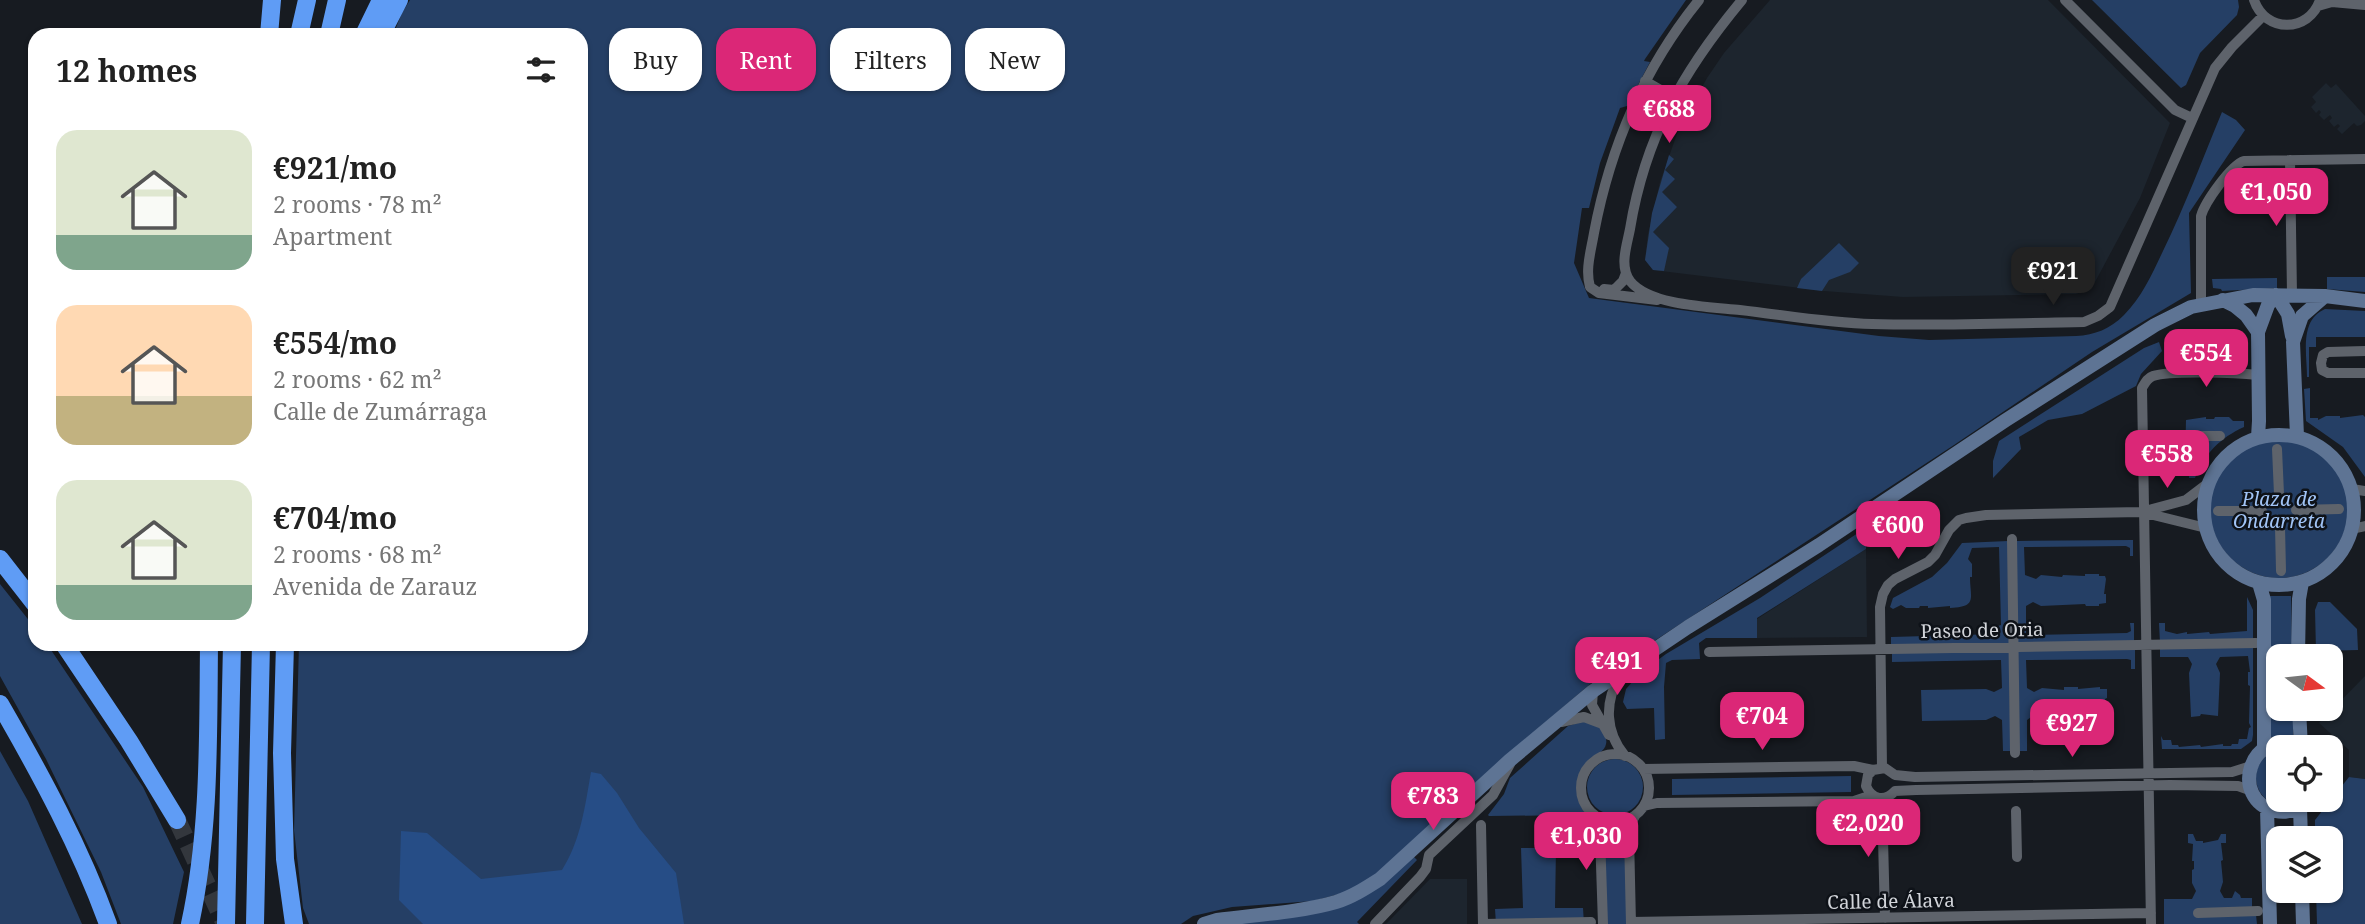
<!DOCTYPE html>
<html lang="en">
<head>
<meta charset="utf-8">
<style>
	body { margin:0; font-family:"Noto Serif",serif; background:#f6f6f6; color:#222; height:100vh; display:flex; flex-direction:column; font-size:26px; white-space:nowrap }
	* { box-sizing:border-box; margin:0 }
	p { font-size:23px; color:#767676 }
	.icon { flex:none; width:38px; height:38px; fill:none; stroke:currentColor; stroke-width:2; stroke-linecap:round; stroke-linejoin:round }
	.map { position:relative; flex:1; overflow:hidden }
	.panel { position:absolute; left:28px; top:28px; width:560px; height:623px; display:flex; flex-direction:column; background:#fff; border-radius:21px; box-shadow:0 2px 5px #0004 }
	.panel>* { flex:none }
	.guide { position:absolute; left:609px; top:28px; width:665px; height:63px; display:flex; gap:14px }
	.needle { width:46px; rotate:105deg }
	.buttons { position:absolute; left:2266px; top:644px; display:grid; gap:14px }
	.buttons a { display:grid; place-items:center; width:77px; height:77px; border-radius:14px; background:#fff; box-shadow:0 2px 5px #0004; font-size:35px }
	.price { position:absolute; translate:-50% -60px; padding:0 16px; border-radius:14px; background:#db2777; color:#fff; font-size:23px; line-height:46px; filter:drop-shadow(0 2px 4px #0008) }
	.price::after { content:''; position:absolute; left:50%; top:42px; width:21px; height:16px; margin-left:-10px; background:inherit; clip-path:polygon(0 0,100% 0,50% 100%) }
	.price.selected { background:#222; color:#fff }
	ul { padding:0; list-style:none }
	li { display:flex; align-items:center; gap:21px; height:175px; padding:0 28px }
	li span { display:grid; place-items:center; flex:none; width:196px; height:140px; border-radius:21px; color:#555 }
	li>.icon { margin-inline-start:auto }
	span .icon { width:84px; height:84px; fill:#fffc; stroke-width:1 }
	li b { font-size:30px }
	h2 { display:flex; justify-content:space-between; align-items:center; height:84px; padding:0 28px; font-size:30px }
	.tag { padding:0 24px; border-radius:21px; background:#fff; box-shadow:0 2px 5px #0004; font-size:24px; line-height:63px }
	.tag.selected { background:#db2777; color:#fff }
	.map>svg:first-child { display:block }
</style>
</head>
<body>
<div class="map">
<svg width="2365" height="924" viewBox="0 0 2365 924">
	<rect width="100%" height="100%" fill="#171b21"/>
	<!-- built -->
	<path fill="#1d252e" d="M1770,0H2048L2170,123L2140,198L2095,282L2087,290L2076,294L1903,297L1824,291L1653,270L1645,260L1648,234L1660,182L1678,131L1707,78L1724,53Z
		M2326,83L2331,88L2336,84L2365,116V121L2361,125L2357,126L2354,123L2342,134L2337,129L2340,126L2338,124L2334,127L2329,121L2332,118L2330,115L2324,120L2319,115L2321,112L2319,110L2316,113L2311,107L2316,102L2312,97Z
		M1866,549L1867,637L1757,638V619Z
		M2365,676V779L2349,777V750L2319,723Z
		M1430,879H1467V924H1386Z"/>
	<!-- green -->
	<path fill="#253f65" d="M410,0H1686L1645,59L1644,61L1650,62L1627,106L1620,108L1600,163L1589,208H1582L1574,263L1589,298L1879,336L1929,340L2076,336C2095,335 2110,329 2124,315C2142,297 2152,274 2163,251C2185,206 2203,158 2222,112L2236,120L2245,130L2189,213L2191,293L2092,352L1954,445L1596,679L1520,744L1387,866L1369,879L1350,891L1313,901L1232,907L1193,916L1181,924H309L303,908L294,830L299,644H581V35H393L402,13Z
		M2092,0H2238L2239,7L2237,15L2200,53L2186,85L2181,88Z
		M1669,155L1674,159L1665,170L1675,179L1662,192L1677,207L1653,232L1669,248L1664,271L1653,270L1645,260L1652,213Z
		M1839,243L1859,263L1850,272L1829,280L1822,291L1797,288L1801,279Z
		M2327,277H2365V292L2327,289Z
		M2277,278V288L2222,291L2221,289L2213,288L2212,279Z
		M2325,309L2365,311V337H2316V347H2309V377H2307C2307,354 2299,320 2325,309Z
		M2159,342L2162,351L2141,374L2136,386L2082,414L2048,420L2019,437L2021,449L1993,478V461L1999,441L2144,348Z
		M2310,388V418H2318V420L2326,416H2340V418L2363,415L2365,417V477L2343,447L2306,421L2304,389Z
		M2206,417V419H2214L2215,417H2229L2233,421H2244V427C2220,438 2205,453 2195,478H2189V467L2185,462L2186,420Z
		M2210 509a69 69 0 1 1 138 0a69 69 0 1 1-138 0Z
		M1867,527L1866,549L1757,618V638H1706L1699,643L1700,659L1672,660L1666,663L1664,687L1665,739L1655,740L1654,708L1627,709L1623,702L1626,689L1640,673L1666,654L1760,598Z
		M2133,540V556H2130V548L2126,546L2024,547L2025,575L2036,579L2041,575L2062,577L2063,575L2085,576V574H2099V576H2105L2106,579L2104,594H2106V603L2099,604V606H2086L2085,604L2041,606L2033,602L2026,606V635L2127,633L2131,631L2130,623H2134V643L2017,645L2015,543L2017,541Z
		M2008,541L2011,644L1891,646V637L1998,634V626L2001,625L1999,547L1972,548L1968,559L1972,564V577H1970C1970,598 1978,607 1950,608V606L1928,608V606H1920L1919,608H1906L1901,605L1893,609L1890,607L1893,598L1932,577L1947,563L1962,543Z
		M0,584L35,628V644H47L143,787L184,872L173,924H121L101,872L46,759L0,676Z
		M2269,596H2291L2292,656H2278V709H2293V736L2291,739L2271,737Z
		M2247,597L2253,610V641L2160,643L2159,623H2165V631L2177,634L2187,632V634L2209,632L2210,634L2247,631Z
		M2318,602H2330L2357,629L2358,650L2316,651L2315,610Z
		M2253,646V735L2252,741L2241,749H2162L2161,736L2163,740H2171L2172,745H2178L2179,747L2200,745L2201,747L2223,744V746H2231L2232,744H2238L2239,739H2247L2249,728L2251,727L2249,723L2250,686L2248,685V672H2250L2248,656L2220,657L2216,664L2220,673L2218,716L2201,714L2200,716L2191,717L2189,673L2192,664L2188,657H2160V648Z
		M2135,648V669H2131V660L2127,659L2026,660L2027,688L2034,692L2042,688L2064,690V687H2078V689L2100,687V689H2107V698L2105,699L2107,716H2101L2100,718L2087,719L2086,717L2043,719L2034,715L2027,720V751H2018V650Z
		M2009,650L2010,714L2012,716L2010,751H2003L2002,720L1995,716L1986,720L1922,721L1921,690L1986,689L1994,692L2002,688L2001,660L1892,662V652Z
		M1584,721L1597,724C1601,730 1608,737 1606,744C1605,751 1596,755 1591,760C1574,775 1575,796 1587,815L1489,816L1488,815L1504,794L1510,778L1568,726Z
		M2278,750V800H2300C2260,822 2236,764 2278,750Z
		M0,751L28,801L82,924H0Z
		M1587 787a28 28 0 1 1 56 0a28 28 0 1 1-56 0Z
		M1851,776V792L1672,795V779Z
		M2349,777L2365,779V924H2317L2316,891H2331V838H2315V820Z
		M1625,825L1627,827L1628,924H1606L1604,827Z
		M2188,834H2193L2196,841H2203V843L2218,840L2221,834H2226V843H2221L2223,860L2221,861L2223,882L2220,891L2224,898H2232L2235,891L2240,895L2241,898H2252V913L2256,915L2257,924H2164V899H2192L2196,891L2192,883V870L2194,869V861H2192L2193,844L2188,843Z
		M1521,848H1556L1555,908H1583L1584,924H1496L1495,909L1523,908Z
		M1413,856L1417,860L1357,922L1359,924H1227L1318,912Z"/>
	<!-- forest -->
	<path fill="#264d86" d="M591,772L601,774L617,793L639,828L676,873L684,924H423L399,900L401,831L427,833L481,879L562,870C581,840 585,806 591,772Z"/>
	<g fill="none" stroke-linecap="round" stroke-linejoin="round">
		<!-- highway-tunnel -->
		<path stroke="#33373d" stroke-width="18" stroke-dasharray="18 9" stroke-linecap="butt" d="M177,820L225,924"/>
		<!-- street -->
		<path stroke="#5e636b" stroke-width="10" d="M1742,0C1683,71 1645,137 1630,229C1627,245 1619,266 1630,281C1650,306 1711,307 1740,310C1784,315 1828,323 1872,324C1943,326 2013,323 2084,322L2098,316L2110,307L2215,68L2232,47L2263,16
			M2065,0L2175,110L2192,118
			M2254,0C2265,33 2309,33 2320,0
			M2318,6L2332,2L2365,5
			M1645,81L1673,97
			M2290,160L2292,295
			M1604,289L1614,290L1623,281L1626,273
			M1657,300L1599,293L1590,287C1585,269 1591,251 1594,233C1610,148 1644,68 1699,0
			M2201,305V216C2205,202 2231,165 2244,161L2365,159
			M2365,351L2328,352L2323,355L2321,363L2322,370L2328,373H2365
			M2277,449L2279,494
			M2204,456L2202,436H2220
			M2352,489L2365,491
			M2296,510L2339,509
			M2218,511H2262
			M2141,512L2186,500L2207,484
			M2280,527L2281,571
			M2352,529L2365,526
			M2012,539L2015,753
			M1709,652L2256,643
			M1620,676C1604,702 1605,732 1625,756
			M1593,691L1592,705L1609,735
			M1561,722L1584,717L1600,723
			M1581 788a34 34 0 1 1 68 0a34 34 0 1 1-68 0Z
			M1882,768L1880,607L1883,594L1888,585L1895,579L1928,562L1935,555L1949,530L1959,520L1966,518L1986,515L2141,512L2206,528
			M1643,769L1854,766L1873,770L1885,768L1895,775L1915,777L2232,772L2251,766
			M1873,770L1868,775L1866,786C1872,800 1885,802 1895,791L1916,790L2170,785L2238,786L2252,791
			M1882,799L1885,918
			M1644,806L1657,803L1854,801L1872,795
			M2016,811L2017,857
			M1598,818L1600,835L1603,924
			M1481,825L1483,924
			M2198,913L2258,911
			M1631,922L2151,913
			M1375,924L1420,877L1426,869L1429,855L1493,795L1510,764
			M1483,924L1591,922
			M1631,924L1629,835L1631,823L1635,816
			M2151,924L2142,388C2145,383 2147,378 2153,376C2171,370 2238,373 2258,375"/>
		<!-- secondary -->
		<path stroke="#5e7494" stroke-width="14" d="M2223,300L2235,306L2246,315L2258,332L2259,421L2258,437
			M2258,332L2268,305L2276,295L2288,314L2292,336
			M2204 510a75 75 0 1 1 150 0a75 75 0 1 1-150 0Z
			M2297,436L2293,342L2302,316L2325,296
			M2259,583L2264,600V748
			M2298,656L2299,599L2302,582
			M2299,709L2301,747
			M2299,747C2249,727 2229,799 2275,811C2289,814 2300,809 2310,800
			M2267,808L2270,924
			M2300,808L2301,838
			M2302,891L2303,924
			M1204,924L1217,920C1254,915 1302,912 1336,902C1352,897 1366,888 1380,879L1509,761L1593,691L1688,627L1819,545L2006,420L2155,325L2191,307L2253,295L2325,296L2365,301"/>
		<!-- highway -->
		<path stroke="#5f9cf5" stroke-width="18" d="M269,35L272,0
			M299,35L307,0
			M329,35L337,0
			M364,35L381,0
			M381,35L399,0
			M0,559L35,604
			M64,644L129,741L177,820
			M285,644L282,753L285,859L294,924
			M0,704C41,775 80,847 108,924
			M190,924C210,832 208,738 209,644
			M226,924L232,644
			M255,924L261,644"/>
	</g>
	<g text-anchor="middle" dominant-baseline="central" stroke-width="5" stroke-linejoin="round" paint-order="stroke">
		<!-- park labels -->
		<g font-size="19" font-style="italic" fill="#a1c4f6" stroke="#0e1218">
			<text x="2279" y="499">Plaza de<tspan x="2279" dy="22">Ondarreta</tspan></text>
		</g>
		<!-- street labels -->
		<g font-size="19" fill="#d2d5da" stroke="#0e1218">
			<text transform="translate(1982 630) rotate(-1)">Paseo de Oria</text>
			<text transform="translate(1891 901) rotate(-1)">Calle de Álava</text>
		</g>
	</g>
</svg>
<div class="buttons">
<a><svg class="needle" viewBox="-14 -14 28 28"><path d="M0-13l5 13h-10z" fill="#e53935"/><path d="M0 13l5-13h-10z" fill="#767676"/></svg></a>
<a><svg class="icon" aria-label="locate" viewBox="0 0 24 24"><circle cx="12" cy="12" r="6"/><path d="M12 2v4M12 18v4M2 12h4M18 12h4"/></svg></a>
<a><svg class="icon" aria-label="layers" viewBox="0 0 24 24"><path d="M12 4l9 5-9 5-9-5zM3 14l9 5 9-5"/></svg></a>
</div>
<b class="price" style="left:1669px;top:145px">€688</b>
<b class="price" style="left:2276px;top:228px">€1,050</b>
<b class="price selected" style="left:2053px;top:307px">€921</b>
<b class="price" style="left:2206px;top:389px">€554</b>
<b class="price" style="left:2167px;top:490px">€558</b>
<b class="price" style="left:1898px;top:561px">€600</b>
<b class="price" style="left:1617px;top:697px">€491</b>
<b class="price" style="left:1762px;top:752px">€704</b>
<b class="price" style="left:2072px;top:759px">€927</b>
<b class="price" style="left:1433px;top:832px">€783</b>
<b class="price" style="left:1868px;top:859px">€2,020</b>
<b class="price" style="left:1586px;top:872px">€1,030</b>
<div class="guide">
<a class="tag">Buy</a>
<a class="tag selected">Rent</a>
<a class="tag">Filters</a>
<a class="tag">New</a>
</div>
<section class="panel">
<h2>12 homes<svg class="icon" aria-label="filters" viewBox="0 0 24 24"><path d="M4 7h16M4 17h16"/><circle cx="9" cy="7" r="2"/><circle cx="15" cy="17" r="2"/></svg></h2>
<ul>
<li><span style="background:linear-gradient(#dfe7d0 75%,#7fa58c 0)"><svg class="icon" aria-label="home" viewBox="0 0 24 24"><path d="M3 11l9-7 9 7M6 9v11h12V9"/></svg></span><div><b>€921/mo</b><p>2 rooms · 78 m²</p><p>Apartment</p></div></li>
<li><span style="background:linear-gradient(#ffd9b3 65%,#c2b280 0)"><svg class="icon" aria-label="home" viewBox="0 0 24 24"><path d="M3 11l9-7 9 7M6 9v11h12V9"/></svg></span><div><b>€554/mo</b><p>2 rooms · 62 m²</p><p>Calle de Zumárraga</p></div></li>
<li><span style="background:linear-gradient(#dfe7d0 75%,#7fa58c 0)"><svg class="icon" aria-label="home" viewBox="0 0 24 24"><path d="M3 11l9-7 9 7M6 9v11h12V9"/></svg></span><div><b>€704/mo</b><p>2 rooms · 68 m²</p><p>Avenida de Zarauz</p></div></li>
</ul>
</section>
</div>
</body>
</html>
